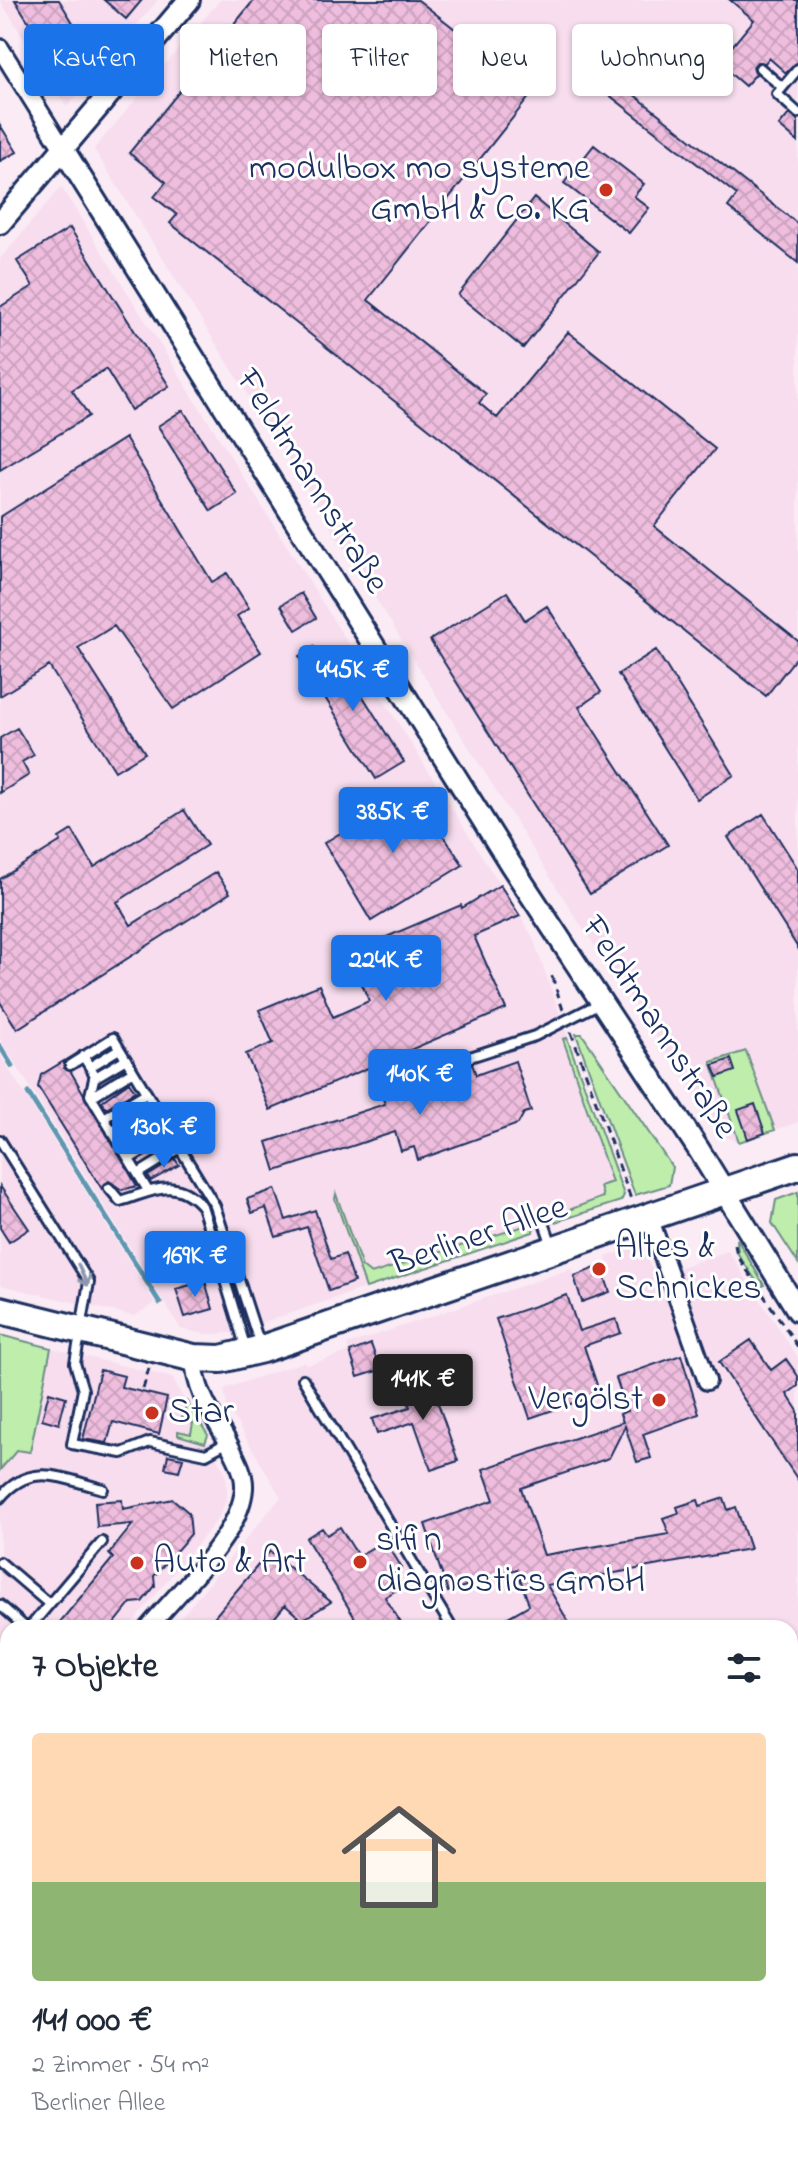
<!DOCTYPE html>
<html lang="de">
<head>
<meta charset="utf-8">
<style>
	body { margin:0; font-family:"Indie Flower",sans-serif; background:#f6f6f7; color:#1f2937; height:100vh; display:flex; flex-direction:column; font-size:30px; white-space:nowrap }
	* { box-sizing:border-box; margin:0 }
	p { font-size:26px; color:#747a83 }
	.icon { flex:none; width:44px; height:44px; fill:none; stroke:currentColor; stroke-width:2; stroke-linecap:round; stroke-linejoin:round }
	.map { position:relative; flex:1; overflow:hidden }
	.panel { position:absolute; left:0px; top:1620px; width:798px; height:538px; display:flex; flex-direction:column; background:#fff; border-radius:24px 24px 0 0; box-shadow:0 2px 6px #0004 }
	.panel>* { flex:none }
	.hud { position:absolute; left:24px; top:24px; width:750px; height:72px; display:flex; gap:16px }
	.price { position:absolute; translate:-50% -68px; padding:0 18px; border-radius:8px; background:#1a73e8; color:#fff; font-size:26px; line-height:52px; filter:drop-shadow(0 2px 4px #0008) }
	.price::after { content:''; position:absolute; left:50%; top:48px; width:24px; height:18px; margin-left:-12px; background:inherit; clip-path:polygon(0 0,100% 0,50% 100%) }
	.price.on { background:#222; color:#fff }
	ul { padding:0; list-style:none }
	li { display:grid; align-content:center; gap:16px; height:424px; padding:0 32px }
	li+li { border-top:2px solid #e0e1e3 }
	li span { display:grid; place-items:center; height:248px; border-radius:8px; color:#555 }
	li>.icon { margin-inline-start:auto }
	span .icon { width:144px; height:144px; fill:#fffc; stroke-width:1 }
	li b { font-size:34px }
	h2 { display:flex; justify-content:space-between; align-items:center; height:96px; padding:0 32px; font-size:34px }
	.tag { padding:0 28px; border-radius:8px; background:#fff; box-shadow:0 2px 6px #0004; font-size:28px; line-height:72px }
	.tag.on { background:#1a73e8; color:#fff }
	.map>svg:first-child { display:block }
</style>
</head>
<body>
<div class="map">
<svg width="798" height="2157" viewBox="0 0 798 2157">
	<defs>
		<pattern id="building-cross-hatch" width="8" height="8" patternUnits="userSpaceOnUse" patternTransform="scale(2)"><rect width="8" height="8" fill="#efbddd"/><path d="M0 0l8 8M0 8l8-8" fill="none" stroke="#cca3c0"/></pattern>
	</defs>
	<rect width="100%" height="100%" fill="#faebf5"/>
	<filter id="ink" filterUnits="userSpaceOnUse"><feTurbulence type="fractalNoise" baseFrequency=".0125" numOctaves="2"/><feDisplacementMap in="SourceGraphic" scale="16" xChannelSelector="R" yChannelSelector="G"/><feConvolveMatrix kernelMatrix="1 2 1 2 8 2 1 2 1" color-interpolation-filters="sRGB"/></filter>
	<g filter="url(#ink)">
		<!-- built -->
		<path fill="#f7ddee" d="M0,0H158L67,107Z
			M220,0H798V1122L775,1130L746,1051L711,1063L739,1142L724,1136L576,918L94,149Z
			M61,187L532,936L624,1195L621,1201L232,1333L206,1334L181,1329L0,1039V259Z
			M0,1055L155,1303L134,1316L0,1285Z
			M642,1245L654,1276L728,1251L798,1358V2157H400L391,2150H790V1628H172L281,1497L227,1406L224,1389L303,1362L308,1365L349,1352L347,1345L571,1269L574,1276L608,1264L606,1257Z
			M51,1348L172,1378L226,1474L227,1498L218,1519L128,1628H8V1766H0V1470L18,1450L30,1452Z"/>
		<!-- green -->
		<path fill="#beedac" stroke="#6c8e85" stroke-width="2" d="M576,1034H582L672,1167L669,1185L635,1195Z
			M567,1038L624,1195L621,1201L555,1222L553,1216L603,1197L600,1186L612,1182L563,1039Z
			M746,1051L775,1130L739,1142L711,1062Z
			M798,1192V1263L772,1223L776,1200Z
			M336,1194L362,1267L371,1274L534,1223L533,1232L366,1288L335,1199Z
			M737,1239L764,1285L761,1288L738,1254Z
			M0,1335L51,1348L30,1452L17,1450L0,1470Z
			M187,1402L208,1435L205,1443L178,1435V1431L191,1434L193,1423L182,1419Z
			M0,1885L8,1892V1973L0,1982Z"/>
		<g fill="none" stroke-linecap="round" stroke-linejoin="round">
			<!-- stream -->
			<path stroke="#5e96b0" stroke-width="5" d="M0,1046L12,1066
				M28,1093L160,1303"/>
		</g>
		<!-- building -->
		<path fill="url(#building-cross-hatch)" stroke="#1b2f5e" stroke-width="2" d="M15,0H59L75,26L44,46Z
			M104,0H142L126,19Z
			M254,0H418L534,91L368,300L486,394L479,403L497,418L568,332L715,449L654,526L798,641V655L766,696L170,223L177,215L154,197L166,182L129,153Z
			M730,0H798V62L786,73L769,58L765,63L757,62L753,67L756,74L745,86L718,63L754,20Z
			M618,82L798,224V263L728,207L737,195L608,94Z
			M789,114L798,120V142L779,126Z
			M0,125L17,152L0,161Z
			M594,145L644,184L634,196L649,208L629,233L564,183Z
			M534,198L599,252L523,348L458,295Z
			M70,228L169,386L131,410L106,369L72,390L89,416L0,470V307L33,286L17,261Z
			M183,410L237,494L211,511L158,426Z
			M125,438L212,582L227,573L249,608L237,616L261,652L173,709L114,626L78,648L145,753L115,771L49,666L0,696V517Z
			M507,592L525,620L547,606L601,692L579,707L668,845L590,894L430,640Z
			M301,593L316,618L296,630L281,605Z
			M314,647L323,663L337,655L404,762L376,779L299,656Z
			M656,650L734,775L697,799L618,674Z
			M17,728L34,755L22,762L29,775L0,793V738Z
			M412,789L463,865L371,921L324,843Z
			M184,810L207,845L117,902L131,925L216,872L230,893L17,1029L0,1002V879L61,841L59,838L72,830L94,867Z
			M763,814L798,869V948L728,837Z
			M500,885L520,916L474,936L506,1009L270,1110L246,1054L273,1043L259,1010L319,985L333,1017L369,1001L349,953L461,905L462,908Z
			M731,1059L735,1071L718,1077L713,1065Z
			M64,1061V1068L71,1072L137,1186L122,1190L109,1181L102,1189L38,1087L41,1075Z
			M515,1061L531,1111L524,1113L518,1124L418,1160L414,1147L401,1151L395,1132L276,1171L267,1142L385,1104L381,1094L413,1083L472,1064L476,1075Z
			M129,1082L135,1091L106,1108L102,1101Z
			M755,1104L765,1133L748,1139L738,1110Z
			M157,1129L160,1133L131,1150L129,1146Z
			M175,1159L179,1165L151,1181L148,1176Z
			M0,1186L29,1229L9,1242L0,1228Z
			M275,1189L286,1220L315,1210L331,1259L345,1254L354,1282L329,1291L307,1227L276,1237L266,1208L252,1213L247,1199Z
			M601,1266L610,1292L582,1302L574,1276Z
			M205,1281L213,1309L185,1317L176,1289Z
			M567,1295L579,1331L616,1319L621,1333L584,1346L600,1394L530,1418L496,1319Z
			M751,1340L771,1370L786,1359L798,1376V1386L787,1394L798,1411V1480L719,1362Z
			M371,1344L380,1370L358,1377L350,1352Z
			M681,1355L699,1414L643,1434L651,1458L637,1462L625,1426L609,1458L521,1488L544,1555L669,1534L663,1518L679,1513L677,1507L698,1500L700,1506L724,1498L728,1510L736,1507L750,1549L547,1585L572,1628H489L529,1605L517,1569L448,1592L425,1524L494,1500L483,1469L623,1422L620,1414L627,1411L616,1378Z
			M100,1370L124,1376L121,1387L167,1398L159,1434L113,1422L107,1443L83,1439Z
			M428,1374L458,1461L431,1470L414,1422L377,1434L372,1419L410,1407L402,1382Z
			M49,1392L66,1397L59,1424L42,1419Z
			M168,1455L183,1458L179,1471L165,1468Z
			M173,1499L189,1513L191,1534L154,1576L155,1586L142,1602L131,1603L111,1628H55L113,1558L109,1554L133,1524L97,1527L95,1502L122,1500L123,1509Z
			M340,1527L358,1556L385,1540L402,1568L395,1573L403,1586L385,1597L404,1628H361L306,1538L322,1528L327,1535Z
			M270,1551L331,1602L302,1620L285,1605L266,1628H205Z"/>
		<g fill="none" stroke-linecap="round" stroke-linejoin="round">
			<!-- service casing -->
			<g stroke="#1b2f5e" stroke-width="14">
				<path id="service" d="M760,68L782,87
					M798,69L777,94L798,113
					M83,1056L95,1075L90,1095L147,1189
					M70,1065L113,1038L215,1206L260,1345
					M90,1067L119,1049
					M94,1078L126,1059
					M402,1079L535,1036L600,1003
					M91,1097L133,1071
					M104,1118L146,1093
					M112,1132L155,1106
					M0,1140L89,1282L75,1363L83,1390L72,1444L122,1453L150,1442L206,1454L228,1442
					M120,1144L162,1118
					M129,1159L171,1134
					M138,1174L180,1148
					M109,1188L120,1201C151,1192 175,1175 202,1206L246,1349
					M543,1220L552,1245
					M303,1379L452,1628
					M0,1498C31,1460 63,1479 103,1489
					M0,1562L49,1604
					M0,1605L26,1628
					M29,1628L102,1542"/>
			</g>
			<!-- minor casing -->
			<g stroke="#1b2f5e" stroke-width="22">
				<path id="minor" d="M0,48L63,149
					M649,1217L707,1381
					M148,1628C178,1592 241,1535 244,1488C245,1472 235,1456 228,1442C212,1414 195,1391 194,1358
					M0,1869L8,1877
					M0,1997L8,1988
					M331,2150L340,2157
					M214,2157L220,2150"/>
			</g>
			<!-- tertiary casing -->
			<g stroke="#1b2f5e" stroke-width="26">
				<path id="tertiary" d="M63,149L511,865L699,1150L798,1311
					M0,223L189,0"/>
			</g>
			<!-- secondary casing -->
			<g stroke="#1b2f5e" stroke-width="28">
				<path id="secondary" d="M0,1806L8,1814
					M376,2150L385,2157"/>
			</g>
			<!-- primary casing -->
			<g stroke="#1b2f5e" stroke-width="32">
				<path id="primary" d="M0,1310L194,1358L221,1359L262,1349L798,1166"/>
			</g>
			<!-- path -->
			<path stroke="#1b2f5e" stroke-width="3" stroke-dasharray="8 6" stroke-linecap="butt" d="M552,976L563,1010
				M571,1032L632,1202
				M735,1245L737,1255L798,1347
				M143,1389L149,1368
				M0,1778L8,1776
				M0,1836L1,1845L8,1854"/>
			<!-- service -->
			<use href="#service" stroke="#fff" stroke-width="8"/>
			<!-- minor -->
			<use href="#minor" stroke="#fff" stroke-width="16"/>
			<!-- tertiary -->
			<use href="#tertiary" stroke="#fff" stroke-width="20"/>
			<!-- secondary -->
			<use href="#secondary" stroke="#fff" stroke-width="22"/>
			<!-- primary -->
			<use href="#primary" stroke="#fff" stroke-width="26"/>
		</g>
		<!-- one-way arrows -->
		<defs><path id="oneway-shaft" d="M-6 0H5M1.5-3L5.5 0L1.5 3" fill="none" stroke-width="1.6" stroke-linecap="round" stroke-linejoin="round" transform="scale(2)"/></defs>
		<use stroke="#8d97ae" href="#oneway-shaft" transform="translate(83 1275) rotate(65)"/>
	</g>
	<!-- markers -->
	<g fill="#c8321e" stroke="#fff" stroke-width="3">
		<circle cx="606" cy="190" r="8"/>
		<circle cx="599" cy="1269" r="8"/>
		<circle cx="659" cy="1400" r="8"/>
		<circle cx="152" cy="1413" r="8"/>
		<circle cx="360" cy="1562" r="8"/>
		<circle cx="137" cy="1563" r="8"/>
	</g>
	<g text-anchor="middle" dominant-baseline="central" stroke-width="6" stroke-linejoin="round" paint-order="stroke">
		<!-- poi labels -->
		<g font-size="36" fill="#1b2f5e" stroke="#fff" text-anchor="start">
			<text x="590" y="169" text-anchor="end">modulbox mo systeme<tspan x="590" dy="41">GmbH &amp; Co. KG</tspan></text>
			<text x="615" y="1248">Altes &amp;<tspan x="615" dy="41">Schnickes</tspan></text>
			<text x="643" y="1400" text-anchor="end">Vergölst</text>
			<text x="168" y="1413">Star</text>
			<text x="376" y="1541">sifin<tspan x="376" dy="41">diagnostics GmbH</tspan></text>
			<text x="153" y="1563">Auto &amp; Art</text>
		</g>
		<!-- street labels -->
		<g font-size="36" fill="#1b2f5e" stroke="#fff">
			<text transform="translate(311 482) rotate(58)">Feldtmannstraße</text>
			<text transform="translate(658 1028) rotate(57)">Feldtmannstraße</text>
			<text transform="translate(479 1237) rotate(-19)">Berliner Allee</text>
		</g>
	</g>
</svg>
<b class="price" style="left:353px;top:713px">445K €</b>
<b class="price" style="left:393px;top:855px">385K €</b>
<b class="price" style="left:386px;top:1003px">224K €</b>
<b class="price" style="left:420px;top:1117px">140K €</b>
<b class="price" style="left:164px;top:1170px">130K €</b>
<b class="price" style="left:195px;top:1299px">169K €</b>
<b class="price on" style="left:423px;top:1422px">141K €</b>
<div class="hud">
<a class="tag on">Kaufen</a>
<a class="tag">Mieten</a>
<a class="tag">Filter</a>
<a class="tag">Neu</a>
<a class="tag">Wohnung</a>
</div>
<section class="panel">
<h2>7 Objekte<svg class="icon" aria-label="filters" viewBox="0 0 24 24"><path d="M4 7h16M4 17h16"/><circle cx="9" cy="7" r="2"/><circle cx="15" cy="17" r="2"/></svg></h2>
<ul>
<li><span style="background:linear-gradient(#ffd9b3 60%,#8fb573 0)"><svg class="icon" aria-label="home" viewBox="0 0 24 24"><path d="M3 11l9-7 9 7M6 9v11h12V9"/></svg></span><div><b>141 000 €</b><p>2 Zimmer · 54 m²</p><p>Berliner Allee</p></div></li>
</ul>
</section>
</div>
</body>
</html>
